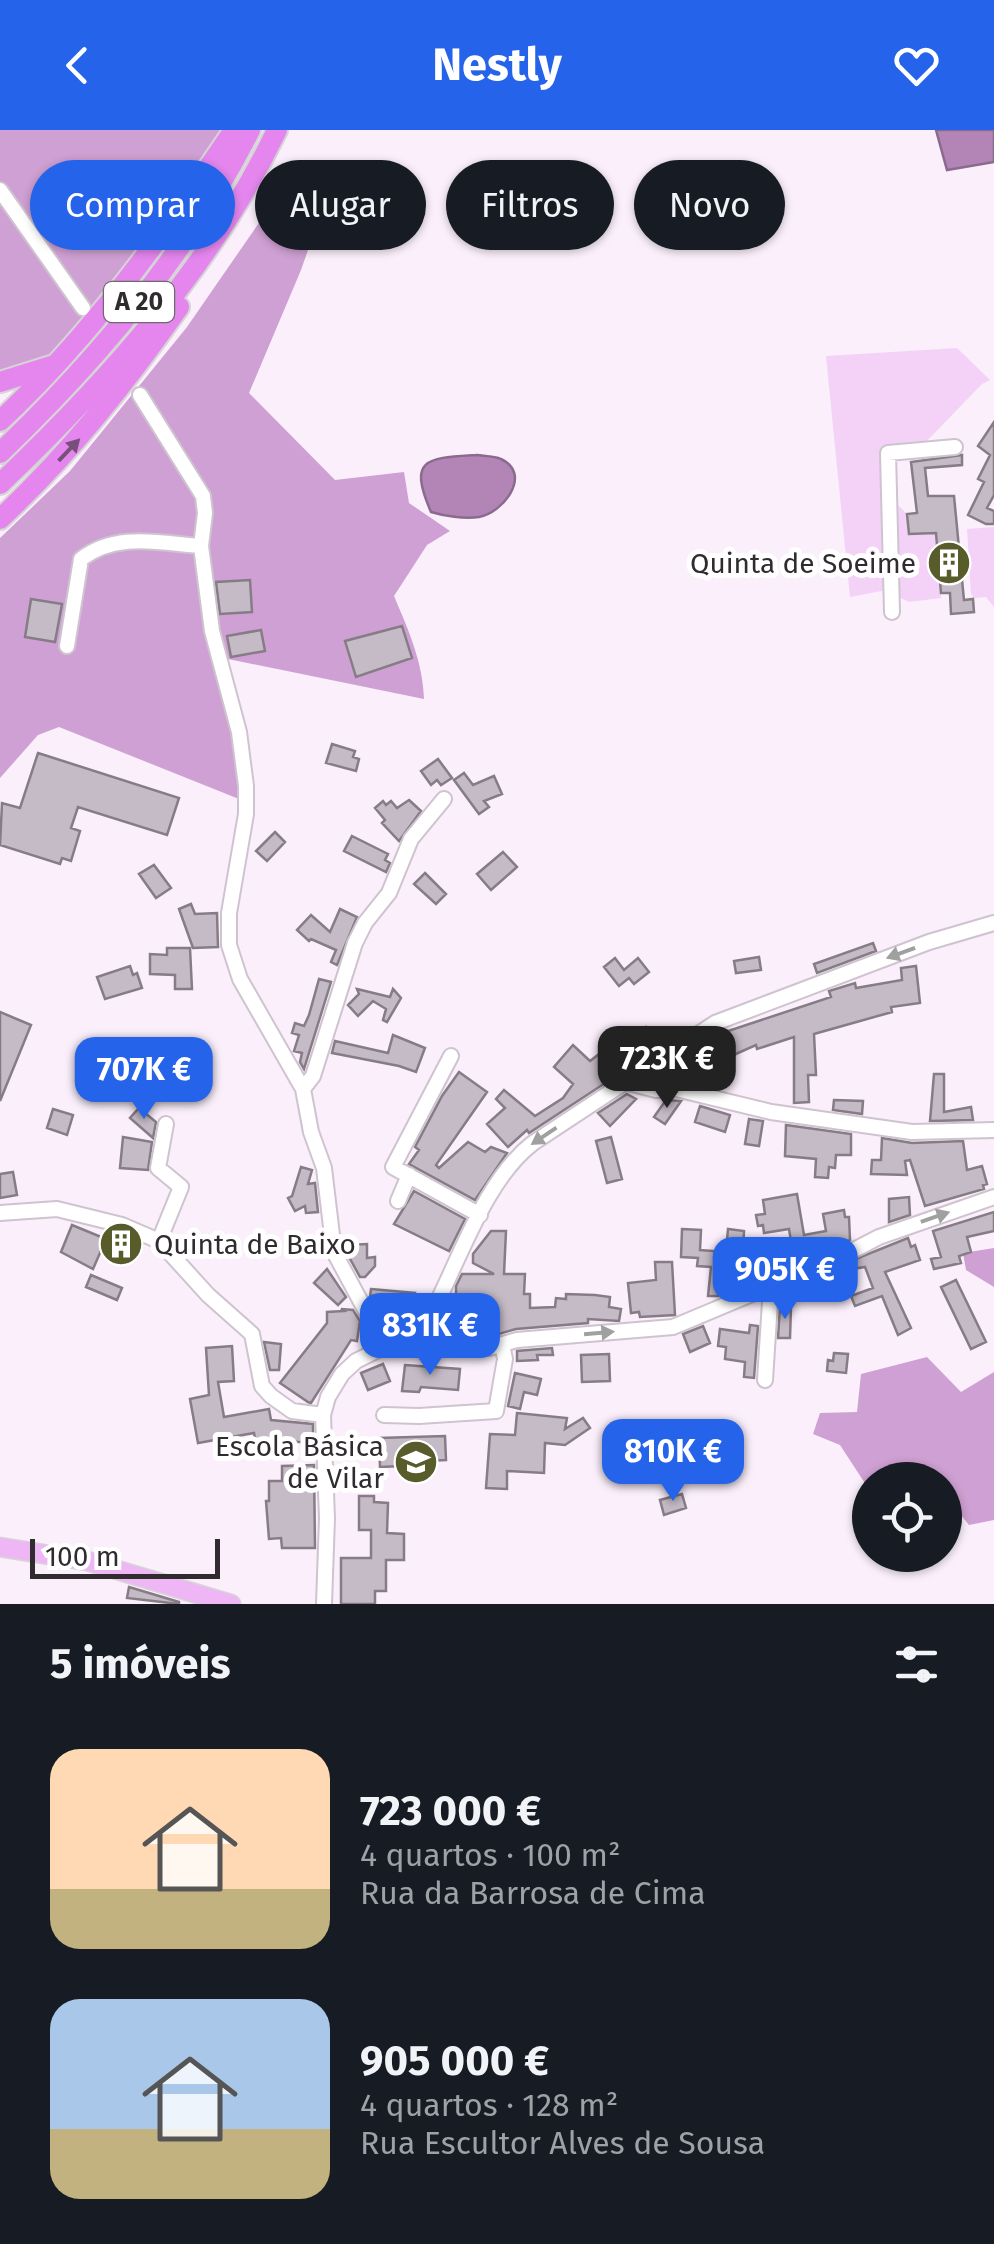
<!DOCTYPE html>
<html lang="pt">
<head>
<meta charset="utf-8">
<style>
	body { margin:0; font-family:"Fira Sans",sans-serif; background:#242831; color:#f1f3f6; height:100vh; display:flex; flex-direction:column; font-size:38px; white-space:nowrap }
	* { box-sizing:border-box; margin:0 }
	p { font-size:32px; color:#9ea1a6 }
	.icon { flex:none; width:55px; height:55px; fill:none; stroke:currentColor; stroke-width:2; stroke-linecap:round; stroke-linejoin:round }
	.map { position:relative; height:1474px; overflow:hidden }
	.details { display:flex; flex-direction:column; background:#171b24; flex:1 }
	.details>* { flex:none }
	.guide { position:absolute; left:30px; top:30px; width:935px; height:90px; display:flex; gap:20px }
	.controls { position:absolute; left:852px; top:1332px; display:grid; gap:20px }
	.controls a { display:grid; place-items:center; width:110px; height:110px; border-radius:50%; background:#171b24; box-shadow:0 2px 8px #0004; font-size:50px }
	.scale { position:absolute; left:30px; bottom:25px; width:190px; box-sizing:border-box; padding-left:10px; border:5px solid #2f2b2f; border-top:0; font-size:28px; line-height:35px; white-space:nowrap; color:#2f2b2f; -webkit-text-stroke:8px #fff; paint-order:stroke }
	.price { position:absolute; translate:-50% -85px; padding:0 22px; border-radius:20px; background:#2563eb; color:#fff; font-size:32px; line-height:65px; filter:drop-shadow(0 2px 5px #0008) }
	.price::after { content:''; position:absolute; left:50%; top:60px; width:30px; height:22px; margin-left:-15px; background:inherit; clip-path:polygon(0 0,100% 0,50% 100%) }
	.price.on { background:#222; color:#fff }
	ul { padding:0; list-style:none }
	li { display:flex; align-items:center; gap:30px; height:250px; padding:0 50px }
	li span { display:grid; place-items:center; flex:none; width:280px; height:200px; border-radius:30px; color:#555 }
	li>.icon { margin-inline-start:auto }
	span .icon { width:120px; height:120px; fill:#fffc; stroke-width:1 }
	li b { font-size:42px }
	h2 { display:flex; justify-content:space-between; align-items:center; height:120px; padding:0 50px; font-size:42px }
	.tag { padding:0 35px; border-radius:45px; background:#171b24; box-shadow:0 2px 8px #0004; font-size:35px; line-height:90px }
	.tag.on { background:#2563eb; color:#fff }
	header { display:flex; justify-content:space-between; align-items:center; height:130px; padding:0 50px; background:#2563eb; color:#fff; font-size:45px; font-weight:700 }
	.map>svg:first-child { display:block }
</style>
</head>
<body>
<header><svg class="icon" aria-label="back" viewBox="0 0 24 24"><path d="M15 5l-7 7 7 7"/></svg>Nestly<svg class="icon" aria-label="heart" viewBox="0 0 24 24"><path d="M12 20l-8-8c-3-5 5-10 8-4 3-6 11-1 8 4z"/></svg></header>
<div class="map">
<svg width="994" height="1474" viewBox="0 0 994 1474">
	<rect width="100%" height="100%" fill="#faeffb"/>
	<!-- green -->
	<path fill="#f4d2f7" d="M957,218L990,250L982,254L922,316L882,319L887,460L850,467L826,226Z
		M895,372L907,384L909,404L936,403L941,468L909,472L896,466Z
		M994,397V477L986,467L974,468L971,464L967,399Z"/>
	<!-- forest -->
	<path fill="#cfa0d3" d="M0,0H233L50,235L0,246Z
		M288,41L321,83L301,140L249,263L335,350L404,342L409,373L450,401L427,415L394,466C408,499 423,532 424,569L223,528L254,675L59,597L38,605L0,648V408L70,341L187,197L272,74Z
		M994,1118V1157L966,1140L963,1123Z
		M927,1227L961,1262L994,1242V1390L969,1395L953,1375H945V1350H870V1361L840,1315L813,1304L820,1283L857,1282L861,1244Z"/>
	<!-- water -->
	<path fill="#b385b7" stroke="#8b6a8e" stroke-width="2.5" d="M936,0H994V32L947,40Z
		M477,325C484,326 495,326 501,329C533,344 503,383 479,387C464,389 444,386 431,382C407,327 428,328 477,325Z"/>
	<!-- building -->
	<path fill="#c5bbc6" stroke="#867c86" stroke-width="2.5" d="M994,292V365L987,378L994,381V394H986L968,385L984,352L978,349L990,325L978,316Z
		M962,325V335L925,338L928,366H954L964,470L973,469L974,482L951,484L950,463H941L936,403L909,404L907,384L917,383L911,332Z
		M250,450L252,482L220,484L216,452Z
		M31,469L62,474L55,512L25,507Z
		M402,496L412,528L356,547L345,511Z
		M261,500L265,521L231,527L227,506Z
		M332,614L355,621L353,627L359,629L356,641L326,633Z
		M38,623L179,668L167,705L78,677L71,698L80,701L71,731L62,728L60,734L0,715L2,673L20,678Z
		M438,629L452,648L441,655L437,650L431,655L421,641Z
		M464,643L473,655L494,646L502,664L484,671L489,677L479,684L454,650Z
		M409,670L421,681L399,711L382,693L385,690L375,678L383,671L386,675L391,671L397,678Z
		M275,702L285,712L267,731L256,721Z
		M352,706L388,724L385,730L390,733L386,742L344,721Z
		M503,722L517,737L491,760L477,744Z
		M154,735L171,758L156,768L139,744Z
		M425,743L446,764L436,774L414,754Z
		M191,774L195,784L217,783L218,817L193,818L179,779Z
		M340,779L357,787L337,835L331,832L336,820L311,809L309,811L297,800L311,785L330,802Z
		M873,813L876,821L817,843L814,834Z
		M167,818H190L192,859H175V845L150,844V824L167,825Z
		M759,827L761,840L736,843L734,831Z
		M615,828L624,840L638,828L649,842L634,854L629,848L619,856L604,837Z
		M130,836L133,845L137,843L142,858L105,869L97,847Z
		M916,836L920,873L891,877L892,882L814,904L816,945H808L809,972L794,973V907L757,919L756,915L729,927L719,904L831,867L829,861L855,853L856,858L902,850L901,838Z
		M319,849L331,852L304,939L300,932L302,923L294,921L299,905L292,903L295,893L304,896L309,885Z
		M357,859L390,867L393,859L401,868L387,892L383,890L386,879L373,871L358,886L348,875L359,864Z
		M0,882L31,895L0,971Z
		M646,897L660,917L529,1003L527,1000L508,1017L487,994L505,978L496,969L504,960L535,986L563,968L573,954L554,937L573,915L590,931L617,910L621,915Z
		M393,905L425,918L416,942L399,936L332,923L335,911L388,923Z
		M704,938L695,951L657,949L660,942Z
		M459,942L487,962L436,1035L439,1038L468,1012L485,1022L491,1017L507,1023L475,1070L409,1034L419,1020L415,1017L442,966Z
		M934,944H944V982L971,977L973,990L930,991Z
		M627,964L636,969L610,996L598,983Z
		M666,970L681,971L665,994L654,987Z
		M834,970L863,971L862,984L833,980Z
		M700,976L730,985L725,1002L695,992Z
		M139,978L156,992L153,1008L130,988Z
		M53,979L73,985L67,1005L47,998Z
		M749,989L763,991L759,1016L745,1014Z
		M786,995L851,1004V1025H836L835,1038L829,1037L828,1048L815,1047L816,1029L785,1026Z
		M123,1007L152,1012L148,1040L120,1038Z
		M611,1007L622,1049L607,1053L596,1011Z
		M882,1008L912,1013L963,1011L967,1040L982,1036L987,1054L983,1055L984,1059L925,1076L910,1030L905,1031L907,1045L871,1044L872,1030H881Z
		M301,1037L312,1040L308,1054L315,1053L318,1082L306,1083L305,1076L295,1081L288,1068L292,1066Z
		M13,1042L17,1065L0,1068V1044Z
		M414,1061L465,1089L449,1121L394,1094Z
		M797,1064L804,1105L826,1101L823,1084L844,1080L845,1087H849L850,1110L794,1129L789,1099L764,1103L763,1095L758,1096L756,1085L765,1084L763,1070Z
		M909,1067L910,1085L889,1092V1069Z
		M994,1082V1101L967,1107L971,1122L959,1126L961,1133L934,1139L931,1129L941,1127L933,1101Z
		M72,1095L106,1109L93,1139L61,1122Z
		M682,1099L701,1100L700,1120L726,1122L728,1099L744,1101L741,1157L719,1166H708L711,1137L697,1136L698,1128L681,1127Z
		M491,1101H506L504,1144H525L524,1164H530V1178L555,1177L556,1168L566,1169V1164L595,1165L610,1167L609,1177L621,1179L619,1191L588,1189V1193L516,1199L488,1207L462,1206L463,1179L456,1178V1156L462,1144H494L473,1133V1124Z
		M108,1103L138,1113L132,1127L103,1115Z
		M908,1108L911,1117L915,1115L920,1130L885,1142L911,1198L898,1205L882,1166L855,1176L851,1166L873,1158L865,1137L846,1140L842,1163L821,1160L820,1169H811V1147Z
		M367,1114V1128L375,1127V1136L365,1147H360L349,1127V1115Z
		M655,1132H672L675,1185L640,1187L639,1182L631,1183L628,1153L656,1150Z
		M327,1139L346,1167L338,1175L314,1153Z
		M91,1145L122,1158L117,1170L86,1157Z
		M956,1150L986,1212L971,1219L941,1157Z
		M371,1159L415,1163L412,1186L381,1183L370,1167Z
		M780,1176L791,1177L790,1208H778Z
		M341,1179L353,1180L360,1191L357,1211L351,1210L311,1273L308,1272L280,1253L327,1193V1182L344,1181Z
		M750,1195L758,1196L754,1248L744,1247L745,1232L725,1229L726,1217L718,1216L720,1199L749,1203Z
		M703,1196L710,1213L690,1222L683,1204Z
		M264,1212L281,1214L279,1240H270Z
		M232,1216L234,1251L218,1252L224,1287L269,1279L271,1290L313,1294V1313L286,1311L287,1320L258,1325L254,1303L198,1313L190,1269L209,1265L206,1218Z
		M552,1218L553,1225H537L538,1230L517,1231V1221Z
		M834,1223L848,1224L846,1243L827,1241L828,1230L833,1231Z
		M609,1224L610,1251L582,1252L581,1225Z
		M383,1234L390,1251L368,1260L361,1243Z
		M405,1235L460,1239L458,1260L421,1257L419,1262L402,1261Z
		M515,1243L541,1249L537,1265L524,1262L520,1279L508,1276Z
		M517,1283L567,1288L565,1299L583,1288L590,1298L565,1315L545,1313L544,1343L507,1341V1359L486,1358L490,1304L515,1305Z
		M655,1291H669L670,1321H656Z
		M445,1306L446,1330L403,1332V1336L380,1337L379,1308Z
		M314,1335L315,1418H282L281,1408L269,1409L266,1371H269V1351H282V1336Z
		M682,1364L686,1378L664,1385L660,1370Z
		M359,1366H374V1372L388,1373L387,1403L404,1404V1430H386V1461H375V1474H341V1428H371V1400H359Z
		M129,1457L179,1472V1474L127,1468Z"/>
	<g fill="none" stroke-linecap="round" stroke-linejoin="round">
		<!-- minor casing -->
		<g stroke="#cec4cf" stroke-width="18">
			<path id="minor" d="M0,60L83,178
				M140,265L203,366L205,383L201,416L212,501L239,602L246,656V684L229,783V815L240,849L303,959L311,1002L324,1038L334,1122L368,1185L380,1199
				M892,482L888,323L955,317
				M67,516L81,429C116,402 159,413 201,416
				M451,926L393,1037L480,1085
				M625,952L656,960L676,959L771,982L912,1002L994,1000
				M303,959L313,946L355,813L365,793L389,763L411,709L444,669
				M398,1071L409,1045
				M0,1083L57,1079L122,1095L159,1111L208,1165L252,1204L262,1256L271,1266L292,1281L323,1285
				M159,1111L181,1057L158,1038L166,994
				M425,1196C457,1139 482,1052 533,1013L715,893L929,812L994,793
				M380,1199L425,1196
				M765,1250L771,1156
				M384,1285L419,1286L496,1281L505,1229L502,1214
				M324,1474L327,1388L323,1285L328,1267L342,1244L356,1231L380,1219L426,1216L489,1218L517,1210L673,1197L771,1156L826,1127L852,1121L879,1107L994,1067"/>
		</g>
		<!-- major casing -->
		<g stroke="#d5d5d5" stroke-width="21">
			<path id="major" d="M0,1417L87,1431L231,1474"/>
		</g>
		<!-- highway casing -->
		<g stroke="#d5d5d5" stroke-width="24">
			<path id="highway" d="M0,252L51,236
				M0,291C92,205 164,104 234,0
				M0,323C98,229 189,122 250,0
				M0,354C108,251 212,136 277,0
				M0,389C69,324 125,254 179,177"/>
		</g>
		<!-- minor -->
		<use href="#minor" stroke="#fff" stroke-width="14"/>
		<!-- major -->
		<use href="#major" stroke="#efb6f5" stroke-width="18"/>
		<!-- highway -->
		<use href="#highway" stroke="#e486ee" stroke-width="20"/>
	</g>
	<!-- one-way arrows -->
	<defs><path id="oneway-solid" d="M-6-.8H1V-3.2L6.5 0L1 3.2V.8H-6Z" transform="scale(2.5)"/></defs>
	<use fill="#774f7b" href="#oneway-solid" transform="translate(69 320) rotate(-46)"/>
	<g fill="#a1a0a1">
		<use href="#oneway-solid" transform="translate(901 823) rotate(160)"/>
		<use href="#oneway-solid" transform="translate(544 1006) rotate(146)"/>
		<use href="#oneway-solid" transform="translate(935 1087) rotate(-19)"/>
		<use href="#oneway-solid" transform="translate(599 1203) rotate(-5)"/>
	</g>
	<!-- icons -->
	<defs>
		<g id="building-disc" transform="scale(2.25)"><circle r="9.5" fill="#575c2a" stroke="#fff"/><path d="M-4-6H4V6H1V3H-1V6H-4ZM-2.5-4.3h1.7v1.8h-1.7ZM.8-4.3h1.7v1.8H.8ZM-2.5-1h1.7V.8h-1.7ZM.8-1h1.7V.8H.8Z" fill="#fff"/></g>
		<g id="school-disc" transform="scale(2.25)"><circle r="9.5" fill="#575c2a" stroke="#fff"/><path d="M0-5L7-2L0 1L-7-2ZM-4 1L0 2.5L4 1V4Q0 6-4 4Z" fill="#fff"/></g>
	</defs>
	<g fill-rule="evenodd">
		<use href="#building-disc" x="949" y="433"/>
		<use href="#building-disc" x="121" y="1114"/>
		<use href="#school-disc" x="416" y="1332"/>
	</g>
	<g text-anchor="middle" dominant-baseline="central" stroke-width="10" stroke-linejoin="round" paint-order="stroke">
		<!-- shield labels -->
		<rect fill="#fff" stroke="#6d6b6d" stroke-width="2.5" x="104" y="152" width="70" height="40" rx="8"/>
		<g font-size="25" font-weight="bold" fill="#2f2b2f">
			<text x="139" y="172">A 20</text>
		</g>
		<!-- poi labels -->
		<g font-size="28" fill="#2f2b2f" stroke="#fff" text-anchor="end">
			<text x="916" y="433">Quinta de Soeime</text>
			<text x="154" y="1114" text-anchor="start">Quinta de Baixo</text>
			<text x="384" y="1316">Escola Básica<tspan x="384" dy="32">de Vilar</tspan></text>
		</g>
	</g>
</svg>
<div class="controls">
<a><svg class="icon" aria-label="locate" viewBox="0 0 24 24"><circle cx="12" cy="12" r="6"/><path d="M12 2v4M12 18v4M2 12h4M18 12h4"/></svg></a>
</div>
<div class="scale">100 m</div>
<b class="price on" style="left:667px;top:981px">723K €</b>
<b class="price" style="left:144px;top:992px">707K €</b>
<b class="price" style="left:785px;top:1192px">905K €</b>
<b class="price" style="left:430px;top:1248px">831K €</b>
<b class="price" style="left:673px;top:1374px">810K €</b>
<div class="guide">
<a class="tag on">Comprar</a>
<a class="tag">Alugar</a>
<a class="tag">Filtros</a>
<a class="tag">Novo</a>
</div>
</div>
<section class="details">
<h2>5 imóveis<svg class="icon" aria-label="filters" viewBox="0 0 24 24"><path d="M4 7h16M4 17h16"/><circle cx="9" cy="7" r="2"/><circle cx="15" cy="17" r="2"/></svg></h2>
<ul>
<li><span style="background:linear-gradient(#ffd9b3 70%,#c2b280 0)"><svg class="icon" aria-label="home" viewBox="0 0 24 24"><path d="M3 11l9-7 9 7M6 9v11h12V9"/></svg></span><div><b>723 000 €</b><p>4 quartos · 100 m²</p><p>Rua da Barrosa de Cima</p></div></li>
<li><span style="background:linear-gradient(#a9c7e8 65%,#c2b280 0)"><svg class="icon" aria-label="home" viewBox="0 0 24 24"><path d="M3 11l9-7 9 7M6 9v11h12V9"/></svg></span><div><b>905 000 €</b><p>4 quartos · 128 m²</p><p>Rua Escultor Alves de Sousa</p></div></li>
</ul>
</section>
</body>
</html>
